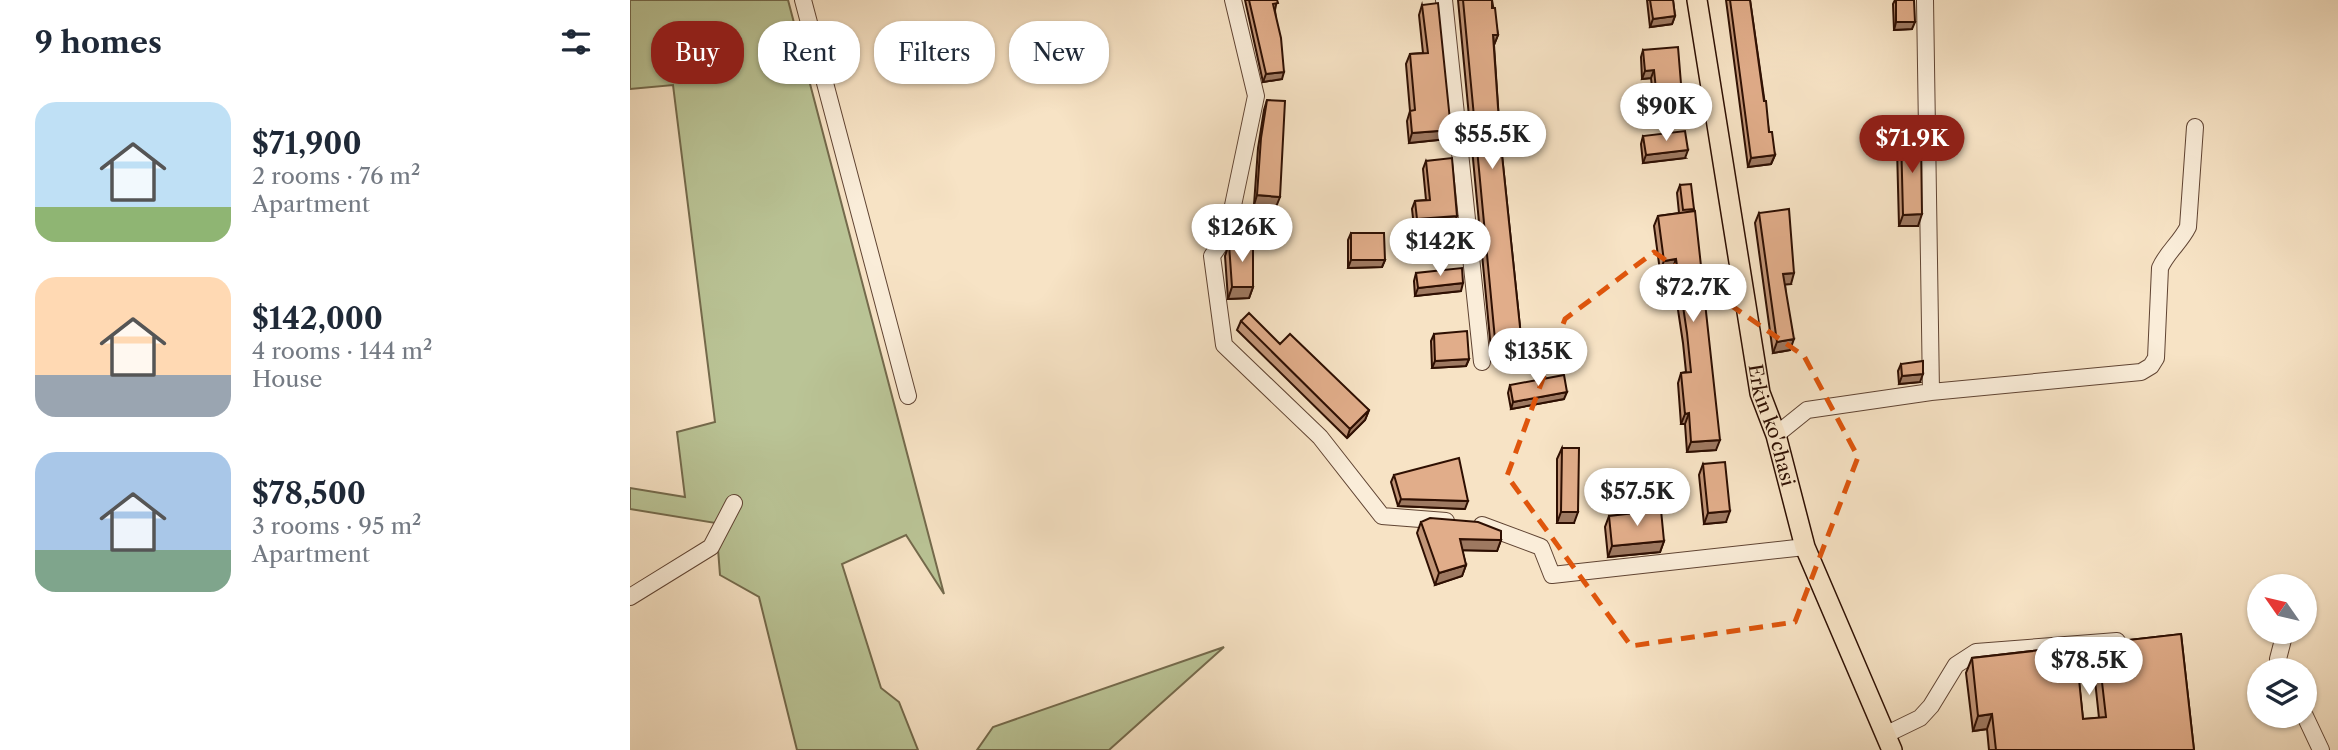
<!DOCTYPE html>
<html lang="en">
<head>
<meta charset="utf-8">
<style>
	body { margin:0; font-family:"Libre Caslon Text",serif; background:#f6f6f7; color:#1f2937; height:100vh; display:flex; flex-direction:column; font-size:26px; white-space:nowrap }
	* { box-sizing:border-box; margin:0 }
	p { font-size:23px; color:#747a83 }
	.icon { flex:none; width:38px; height:38px; fill:none; stroke:currentColor; stroke-width:2; stroke-linecap:round; stroke-linejoin:round }
	.map { position:relative; flex:1; overflow:hidden }
	.drawer { display:flex; flex-direction:column; background:#fff; width:630px }
	.drawer>* { flex:none }
	.guide { position:absolute; left:21px; top:21px; width:665px; height:63px; display:flex; gap:14px }
	.needle { width:46px; rotate:304deg }
	.tools { position:absolute; left:1617px; top:574px; display:grid; gap:14px }
	.tools a { display:grid; place-items:center; width:70px; height:70px; border-radius:50%; background:#fff; box-shadow:0 2px 5px #0004; font-size:35px }
	.price { position:absolute; translate:-50% -60px; padding:0 16px; border-radius:24px; background:#fff; color:#222; font-size:23px; line-height:46px; filter:drop-shadow(0 2px 4px #0008) }
	.price::after { content:''; position:absolute; left:50%; top:42px; width:21px; height:16px; margin-left:-10px; background:inherit; clip-path:polygon(0 0,100% 0,50% 100%) }
	.price.active { background:#8f2418; color:#fff }
	ul { padding:0; list-style:none }
	li { display:flex; align-items:center; gap:21px; height:175px; padding:0 35px }
	li span { display:grid; place-items:center; flex:none; width:196px; height:140px; border-radius:21px; color:#555 }
	li>.icon { margin-inline-start:auto }
	span .icon { width:84px; height:84px; fill:#fffc; stroke-width:1 }
	li b { font-size:30px }
	h2 { display:flex; justify-content:space-between; align-items:center; height:84px; padding:0 35px; font-size:30px }
	.tag { padding:0 24px; border-radius:28px; background:#fff; box-shadow:0 2px 5px #0004; font-size:24px; line-height:63px }
	.tag.active { background:#8f2418; color:#fff }
	main { display:flex; flex:1; min-height:0 }
	.map>svg:first-child { display:block }
</style>
</head>
<body>
<main>
<section class="drawer">
<h2>9 homes<svg class="icon" aria-label="filters" viewBox="0 0 24 24"><path d="M4 7h16M4 17h16"/><circle cx="9" cy="7" r="2"/><circle cx="15" cy="17" r="2"/></svg></h2>
<ul>
<li><span style="background:linear-gradient(#bfe0f5 75%,#8fb573 0)"><svg class="icon" aria-label="home" viewBox="0 0 24 24"><path d="M3 11l9-7 9 7M6 9v11h12V9"/></svg></span><div><b>$71,900</b><p>2 rooms · 76 m²</p><p>Apartment</p></div></li>
<li><span style="background:linear-gradient(#ffd9b3 70%,#9aa5b1 0)"><svg class="icon" aria-label="home" viewBox="0 0 24 24"><path d="M3 11l9-7 9 7M6 9v11h12V9"/></svg></span><div><b>$142,000</b><p>4 rooms · 144 m²</p><p>House</p></div></li>
<li><span style="background:linear-gradient(#a9c7e8 70%,#7fa58c 0)"><svg class="icon" aria-label="home" viewBox="0 0 24 24"><path d="M3 11l9-7 9 7M6 9v11h12V9"/></svg></span><div><b>$78,500</b><p>3 rooms · 95 m²</p><p>Apartment</p></div></li>
</ul>
</section>
<div class="map">
<svg width="1708" height="750" viewBox="0 0 1708 750">
	<rect width="100%" height="100%" fill="#f7e3c5"/>
	<filter id="stains"><feTurbulence type="fractalNoise" baseFrequency=".00286" numOctaves="4"/><feColorMatrix values="0 0 0 0 .2 0 0 0 0 .09 0 0 0 0 .02 0 0 0 .5 -.17"/></filter>
	<radialGradient id="worn" r=".72"><stop offset=".6" stop-color="#630" stop-opacity="0"/><stop offset="1" stop-color="#630" stop-opacity=".3"/></radialGradient>
	<!-- green -->
	<path fill="#bac496" stroke="#746a4c" stroke-width="2" d="M0,0H158L314,594L276,535L212,564L251,688L269,702L288,750H167L129,597L90,575L86,523L0,509V488L55,497L47,432L85,422L43,85L0,89Z
		M594,647L479,750H347L363,727Z"/>
	<g fill="none" stroke-linecap="round" stroke-linejoin="round">
		<!-- minor casing -->
		<g stroke="#604433" stroke-width="18">
			<path id="minor" d="M173,0L278,396
				M603,0L626,96L597,234L582,256L594,345L690,437L752,516L816,521
				M814,0L852,362
				M1295,0L1301,392
				M1146,435L1177,410L1301,392L1511,372L1521,366L1526,358L1530,268C1537,252 1550,243 1558,227L1565,127
				M852,525L911,547L922,575L1175,547
				M0,597L81,547L104,503
				M1649,670L1648,659L1655,632
				M1675,716L1691,750
				M1257,734L1290,718L1301,706L1326,665L1346,652L1487,641"/>
		</g>
		<!-- major casing -->
		<g stroke="#2e0f02" stroke-width="22">
			<g id="major">
				<path id="s1" d="M1067,0L1130,393L1146,435L1175,547L1262,750"/>
			</g>
		</g>
		<!-- minor -->
		<use href="#minor" stroke="#faedd9" stroke-width="16"/>
		<!-- major -->
		<use href="#major" stroke="#f7e3c5" stroke-width="19"/>
	</g>
	<!-- wall -->
	<path fill="#c29577" stroke="#2e0f02" stroke-width="2" fill-rule="evenodd" d="M615,0H647L645,10L652,79L633,82Z
		M828,0H862L868,35L864,45L870,136L892,346L888,356L862,360Z
		M1017,0H1043L1045,16L1042,24L1020,27Z
		M1096,0H1120L1139,132L1145,155L1141,164L1118,167Z
		M1265,0H1284L1282,29L1264,30L1263,4Z
		M792,5L821,130L817,139L779,143L777,121L780,111L776,64L780,54L793,53L789,15Z
		M1013,50L1052,96L1050,104L1024,106L1021,78L1012,79L1011,57Z
		M637,100L646,207L624,205L628,148L634,110Z
		M1013,136L1055,158L1013,163L1011,144Z
		M1271,136L1288,226H1269L1267,148Z
		M796,161L824,224L784,227L782,209L785,201L796,200L793,169Z
		M1050,185L1064,209L1063,211L1086,450L1057,452L1055,424H1051L1048,383L1051,373L1056,372L1053,343L1042,270L1030,271L1024,226L1028,216L1049,213L1047,193Z
		M1129,213L1161,284H1155L1160,350L1143,353L1125,223Z
		M721,233L755,260L752,267L718,268V240Z
		M599,244L623,287L619,298L598,299L595,256Z
		M786,273L831,291L785,296L784,281Z
		M611,321L650,344L739,410L735,420L717,438L607,330Z
		M804,334L839,359L836,366L802,368L801,341Z
		M1271,364L1290,382L1269,384L1268,371Z
		M880,385L934,399L881,409L878,393Z
		M932,448L944,523H927V459Z
		M1073,464L1096,522L1074,524L1069,475Z
		M764,475L835,509L768,506L761,482Z
		M979,516L1034,541L1030,552L978,557L975,527Z
		M791,522L871,540L867,551L832,550L836,565L832,576L805,585L787,533Z
		M1551,634L1564,750H1359L1357,729L1343,731L1336,673L1342,658ZM1464,671L1469,718L1453,719L1448,673Z"/>
	<!-- shaded-wall -->
	<path fill="#9e7961" stroke="#2e0f02" stroke-width="2" d="M1045,16L1042,24L1020,27L1023,19Z
		M1266,22H1285L1282,29L1264,30Z
		M863,35H868L864,45Z
		M1024,70L1021,78L1012,79L1015,71Z
		M654,72L652,79L633,82L636,74Z
		M1052,96L1050,104L1024,106L1027,99Z
		M821,130L817,139L779,143L782,133Z
		M1058,150L1055,158L1013,163L1016,155Z
		M1145,155L1141,164L1118,167L1121,158Z
		M627,195L650,197L646,207L624,205Z
		M1292,214L1288,226H1269L1273,215Z
		M827,216L824,224L784,227L787,219Z
		M1046,259L1042,270L1030,271L1034,261Z
		M721,260H755L752,267L718,268Z
		M1164,273L1161,284L1150,285L1153,274Z
		M833,283L831,291L785,296L788,288Z
		M602,287H623L619,298L598,299Z
		M1164,339L1160,350L1143,353L1147,342Z
		M892,346L888,356L862,360L866,350Z
		M839,359L836,366L802,368L805,361Z
		M1293,374L1290,382L1269,384L1272,376Z
		M937,392L934,399L881,409L883,402Z
		M739,410L735,420L717,438L720,429Z
		M1059,413L1055,424H1051L1055,414Z
		M1090,440L1086,450L1057,452L1061,442Z
		M771,499L838,501L835,509L768,506Z
		M1100,511L1096,522L1074,524L1078,513Z
		M931,512H948L944,523H927Z
		M830,539L871,540L867,551L825,550Z
		M1034,541L1030,552L978,557L982,546Z
		M836,565L832,576L805,585L809,573Z
		M1469,656L1464,671L1441,673L1447,659Z
		M1362,714L1357,729L1343,731L1348,716Z"/>
	<!-- building -->
	<path fill="#e1ad8a" stroke="#2e0f02" stroke-width="2" fill-rule="evenodd" d="M619,0H647L648,3L643,4L651,38L654,72L636,74Z
		M833,0H862V8H865L868,35H863L870,136L892,346L866,350Z
		M1020,0H1043L1045,16L1023,19Z
		M1100,0H1120L1134,101H1136L1139,132H1142L1145,155L1121,158Z
		M1266,0H1284L1285,22H1266Z
		M808,3L821,130L782,133L780,111L785,110L780,54L798,53L792,5Z
		M1048,47L1052,96L1027,99L1024,70L1015,71L1013,50Z
		M637,100L655,101L650,197L627,195L631,138Z
		M1055,131L1058,150L1016,155L1013,136Z
		M1271,136H1291L1292,214L1273,215Z
		M822,158L827,216L787,219L785,201L800,200L796,161Z
		M1061,184L1064,209L1053,210L1050,185Z
		M1159,209L1164,273L1153,274L1164,339L1147,342L1129,213Z
		M1065,211L1090,440L1061,442L1059,413L1055,414L1051,373L1061,372L1057,333L1046,259L1034,261L1028,216Z
		M721,233H754L755,260H721Z
		M601,242H623V287H602L599,244Z
		M832,268L833,283L788,288L786,273Z
		M619,313L650,344L660,334L739,410L720,429L611,321Z
		M837,331L839,359L805,361L804,334Z
		M1293,361V374L1272,376L1271,364Z
		M934,375L937,392L883,402L880,385Z
		M932,448H949L948,512H931Z
		M829,458L838,501L771,499L764,475Z
		M1095,462L1100,511L1078,513L1073,464Z
		M1031,510L1034,541L982,546L979,516Z
		M800,518L848,522L871,531V540L830,539L836,565L809,573L791,522Z
		M1551,634L1564,750H1366L1362,714L1348,716L1342,658ZM1469,656L1476,717L1453,719L1447,659Z"/>
	<!-- marked area -->
	<path fill="none" stroke="#df550c" stroke-width="5" stroke-dasharray="14 9" stroke-linejoin="round" d="M1024,252L1174,356L1228,457L1165,622L1001,646L877,476L935,319Z"/>
	<g text-anchor="middle" dominant-baseline="central" stroke-width="6" stroke-linejoin="round" paint-order="stroke">
		<!-- street labels -->
		<g font-size="19" fill="#2e0f02" stroke="#faedd9">
			<text stroke="none"><textPath href="#s1" startOffset="432">Erkin ko'chasi</textPath></text>
		</g>
	</g>
	<rect width="100%" height="100%" filter="url(#stains)"/>
	<rect width="100%" height="100%" fill="url(#worn)"/>
</svg>
<div class="tools">
<a><svg class="needle" viewBox="-14 -14 28 28"><path d="M0-13l5 13h-10z" fill="#e53935"/><path d="M0 13l5-13h-10z" fill="#747a83"/></svg></a>
<a><svg class="icon" aria-label="layers" viewBox="0 0 24 24"><path d="M12 4l9 5-9 5-9-5zM3 14l9 5 9-5"/></svg></a>
</div>
<b class="price" style="left:1036px;top:143px">$90K</b>
<b class="price" style="left:862px;top:171px">$55.5K</b>
<b class="price active" style="left:1282px;top:175px">$71.9K</b>
<b class="price" style="left:612px;top:264px">$126K</b>
<b class="price" style="left:810px;top:278px">$142K</b>
<b class="price" style="left:1063px;top:324px">$72.7K</b>
<b class="price" style="left:908px;top:388px">$135K</b>
<b class="price" style="left:1007px;top:528px">$57.5K</b>
<b class="price" style="left:1459px;top:697px">$78.5K</b>
<div class="guide">
<a class="tag active">Buy</a>
<a class="tag">Rent</a>
<a class="tag">Filters</a>
<a class="tag">New</a>
</div>
</div>
</main>
</body>
</html>
